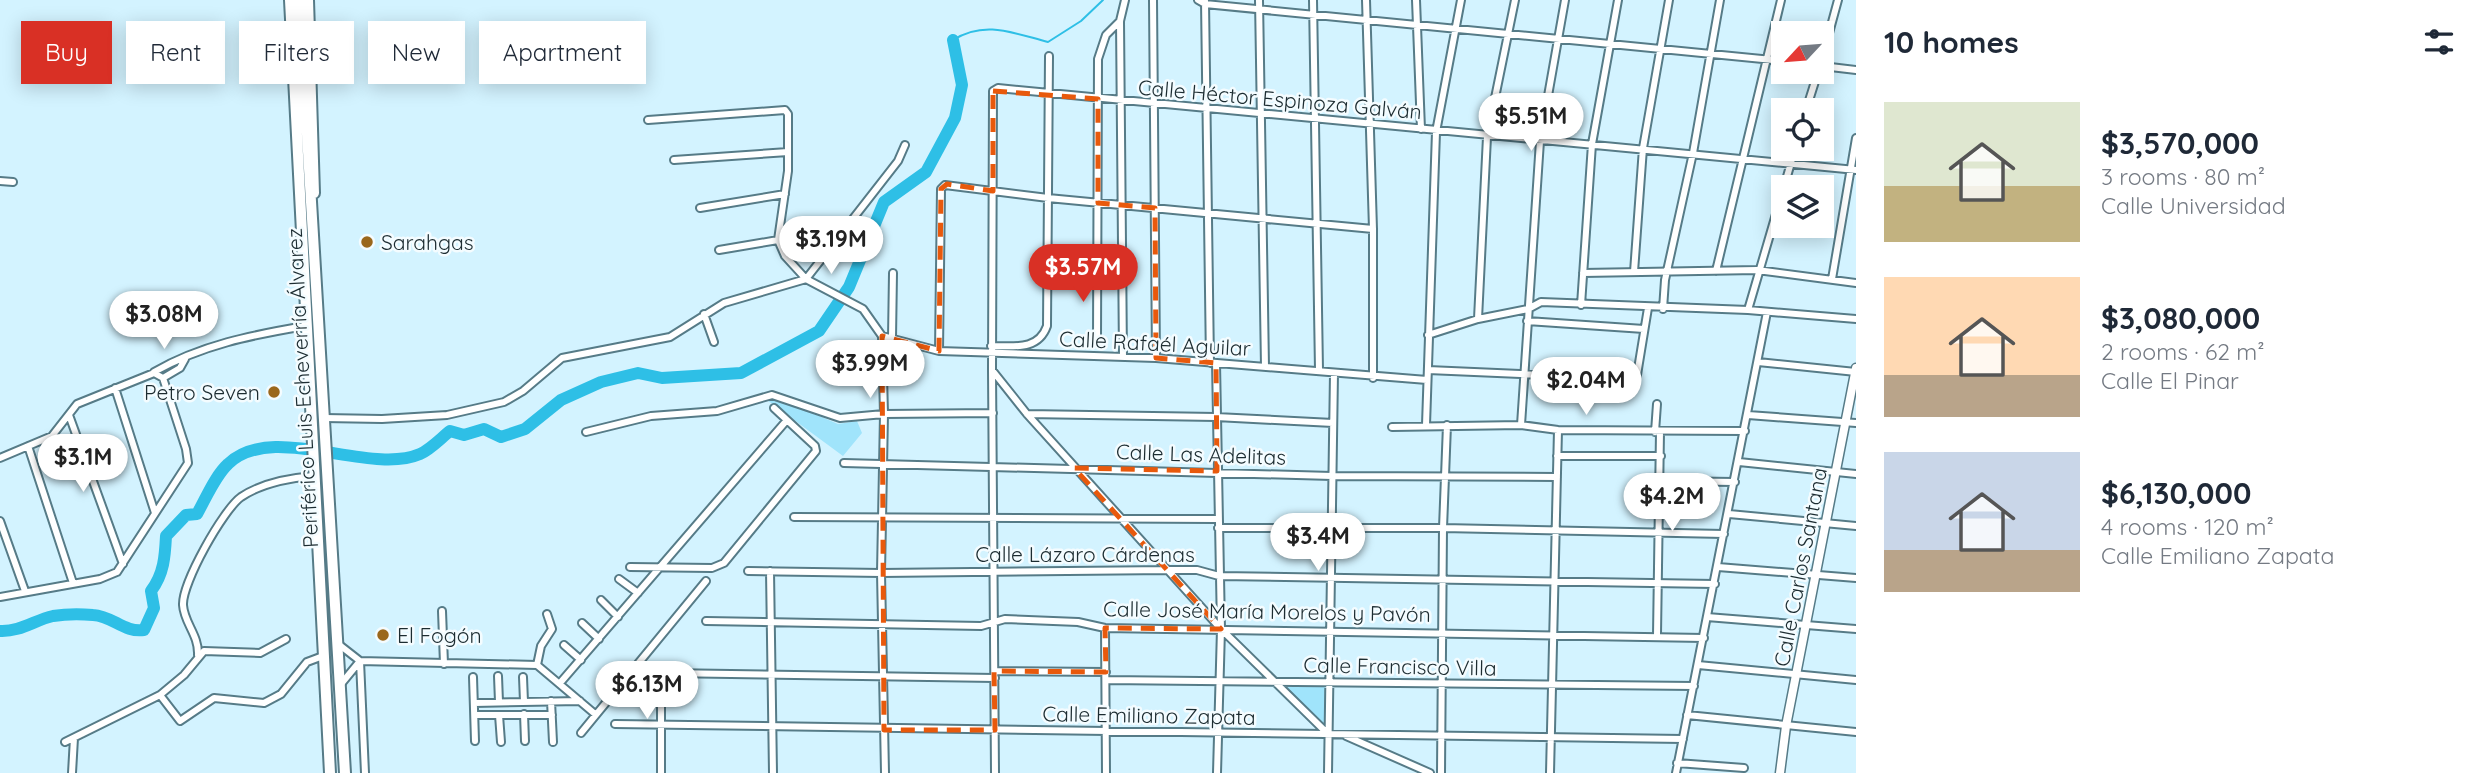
<!DOCTYPE html>
<html lang="en">
<head>
<meta charset="utf-8">
<style>
	body { margin:0; font-family:Quicksand,sans-serif; background:#f6f6f7; color:#1f2937; height:100vh; display:flex; flex-direction:column; font-size:26px; white-space:nowrap }
	* { box-sizing:border-box; margin:0 }
	p { font-size:23px; color:#747a83 }
	.icon { flex:none; width:38px; height:38px; fill:none; stroke:currentColor; stroke-width:2; stroke-linecap:round; stroke-linejoin:round }
	.map { position:relative; flex:1; overflow:hidden }
	.sheet { display:flex; flex-direction:column; background:#fff; width:630px }
	.sheet>* { flex:none }
	.top-card { position:absolute; left:21px; top:21px; width:665px; height:63px; display:flex; gap:14px }
	.needle { width:46px; rotate:244deg }
	.fabs { position:absolute; left:1771px; top:21px; display:grid; gap:14px }
	.fabs a { display:grid; place-items:center; width:63px; height:63px; border-radius:0px; background:#fff; box-shadow:0 4px 18px #0003; font-size:35px }
	.price { position:absolute; translate:-50% -60px; padding:0 16px; border-radius:24px; background:#fff; color:#222; font-size:23px; line-height:46px; filter:drop-shadow(0 2px 4px #0008) }
	.price::after { content:''; position:absolute; left:50%; top:42px; width:21px; height:16px; margin-left:-10px; background:inherit; clip-path:polygon(0 0,100% 0,50% 100%) }
	.price.active { background:#d93025; color:#fff }
	ul { padding:0; list-style:none }
	li { display:flex; align-items:center; gap:21px; height:175px; padding:0 28px }
	li span { display:grid; place-items:center; flex:none; width:196px; height:140px; border-radius:0px; color:#555 }
	li>.icon { margin-inline-start:auto }
	span .icon { width:84px; height:84px; fill:#fffc; stroke-width:1 }
	li b { font-size:30px }
	h2 { display:flex; justify-content:space-between; align-items:center; height:84px; padding:0 28px; font-size:30px }
	.tag { padding:0 24px; border-radius:0px; background:#fff; box-shadow:0 4px 18px #0003; font-size:24px; line-height:63px }
	.tag.active { background:#d93025; color:#fff }
	main { display:flex; flex:1; min-height:0 }
	.map>svg:first-child { display:block }
</style>
</head>
<body>
<main>
<div class="map">
<svg width="1856" height="773" viewBox="0 0 1856 773">
	<rect width="100%" height="100%" fill="#d3f3ff"/>
	<!-- green -->
	<path fill="#a0e4fb" d="M773,396L838,424L857,421L862,433L843,456L767,400Z
		M1286,687H1325V726Z"/>
	<g fill="none" stroke-linecap="round" stroke-linejoin="round">
		<!-- stream -->
		<path stroke="#2ebfe6" stroke-width="2" d="M953,40C985,20 1013,33 1048,42L1081,21L1103,0"/>
		<!-- river -->
		<path stroke="#2ebfe6" stroke-width="12" d="M0,631C20,632 35,620 53,616C66,614 80,614 93,615C113,616 124,633 144,630L154,608L151,591C164,574 165,556 166,536L186,515L197,514C206,498 215,476 228,464C272,421 369,476 420,454C431,449 441,438 450,431L464,435L484,429L501,437L525,429L561,400L601,382L638,373L662,378L741,373L819,331L849,287L884,202L926,172L955,118L962,85L953,40"/>
		<!-- street casing -->
		<g stroke="#567b87" stroke-width="10">
			<path id="street" d="M1153,0L1156,358
				M1198,0L1205,4L1783,61
				M1259,0L1265,367
				M1313,0L1319,370
				M1366,0L1373,229V378
				M1416,0L1421,129
				M1205,1L1210,363
				M1822,59L1838,0
				M1822,66L1856,70
				M1806,110L1818,72
				M648,120L785,110L788,114V171L778,240L785,256L806,279L863,309L882,336
				M674,160L788,152
				M0,181L13,182
				M700,208L785,194
				M719,250L778,240
				M1716,271L1781,0
				M1634,272L1643,148L1669,0
				M1583,273L1757,270L1856,283
				M806,279L898,161L905,145
				M1832,279L1856,138
				M1581,305L1592,144L1618,0
				M1663,309L1665,280L1693,153L1720,0
				M1748,310L1795,149
				M704,314L714,342
				M1478,319L1487,137L1515,0
				M1527,321L1644,329
				M1428,335L1478,319L1528,309L1541,302L1748,310L1856,319
				M882,336L939,351L1156,358L1427,380
				M882,336L884,414L881,573L885,773
				M892,338L893,273
				M1097,341L1098,59L1106,35L1120,21
				M991,346C1014,346 1038,351 1047,326L1049,56
				M939,351L941,189L945,185L1048,198L1373,229
				M1123,357L1120,21L1125,0
				M1758,362L1856,372
				M1216,363L1221,629L1217,773
				M992,370L995,773
				M1428,370L1631,379L1637,375L1648,308
				M154,372C201,345 252,335 305,326
				M163,378L180,368L185,359
				M115,388L155,513
				M1027,414L1216,417L1333,423
				M69,415L123,564
				M1748,415L1856,423
				M324,418L382,419L447,415L504,402L523,391L562,358L670,337L724,303L806,279
				M1426,425L1436,132L1461,0
				M1521,425L1540,141L1565,0
				M1392,427L1521,425L1558,430L1745,431
				M586,432L651,416L717,411L772,395L840,418L884,414L993,413
				M1655,432L1657,404
				M28,446L73,583
				M1557,456H1661
				M0,458L52,436L77,404L154,373L163,378
				M1739,462L1856,474
				M844,463L1332,476L1557,477
				M1660,481L1735,482
				M1729,514L1856,526
				M794,517L1217,519
				M0,521L25,591
				M1218,528H1443L1724,534
				M630,567L712,568L724,563L816,451L815,446L774,408
				M1718,567L1856,578
				M748,571L881,573L1169,570H1197L1219,576L1715,584
				M770,571L773,773
				M619,579L638,593
				M0,597L100,579L117,572L188,463L186,449L163,378
				M601,600L618,617
				M442,611L444,664
				M1707,617L1856,629
				M706,621L981,626L1005,619L1078,622L1105,628L1704,638
				M582,623L599,639
				M1105,628L1106,773
				M1657,635L1660,432
				M337,643L360,661L537,665L595,714
				M564,645L581,660
				M198,655C199,635 184,623 183,605C182,583 223,510 241,497C262,483 289,478 313,476
				M360,661L365,773
				M537,665L541,646L552,629L547,614
				M1698,665L1856,680
				M995,671L1106,672
				M498,676L499,702
				M473,677L475,741
				M523,677L524,702
				M1106,680L1694,686
				M560,683L787,420
				M341,684L360,661
				M160,695L180,721L214,698L264,703L281,694L307,662L323,656
				M551,701L553,742
				M474,703L580,701
				M524,714L525,741
				M475,715H552
				M499,715L501,742
				M1687,715L1856,732
				M615,724L1683,739
				M581,733L706,581
				M1328,734L1221,629L1027,414L992,370L993,91L998,88L1856,170
				M1346,736L1430,773
				M65,742L160,695L184,675L204,651L260,653L286,639
				M1677,763L1744,768
				M72,773L74,738
				M661,773V678L665,673L995,678
				M1328,773L1334,373
				M1441,773L1443,528L1447,425
				M1550,773L1558,430
				M1676,773L1767,312"/>
		</g>
		<!-- secondary casing -->
		<g stroke="#567b87" stroke-width="11">
			<path id="secondary" d="M1780,773L1786,726L1856,368"/>
		</g>
		<!-- highway casing -->
		<g stroke="#567b87" stroke-width="14">
			<path id="highway" d="M290,0L330,773
				M299,0L345,773
				M308,0L314,193"/>
		</g>
		<!-- street -->
		<use href="#street" stroke="#fff" stroke-width="6"/>
		<!-- secondary -->
		<use href="#secondary" stroke="#fff" stroke-width="8"/>
		<!-- highway -->
		<use href="#highway" stroke="#fff" stroke-width="10"/>
	</g>
	<!-- marked area -->
	<path fill="none" stroke="#e8590c" stroke-width="5" stroke-dasharray="14 9" stroke-linejoin="round" d="M993,91L1098,99V203L1155,208L1156,358L1216,363L1217,471L1074,468L1221,629L1105,628L1106,672L994,671L995,730H884L882,336L939,351L941,189L947,184L993,191Z"/>
	<!-- markers -->
	<g fill="#9a671c" stroke="#f4fcff" stroke-width="2.5">
		<circle cx="367" cy="242" r="7"/>
		<circle cx="274" cy="392" r="7"/>
		<circle cx="383" cy="635" r="7"/>
	</g>
	<g text-anchor="middle" dominant-baseline="central" stroke-width="5" stroke-linejoin="round" paint-order="stroke">
		<!-- street labels -->
		<g font-size="21" fill="#1c2c31" stroke="#f4fcff">
			<text transform="translate(1280 99) rotate(5)">Calle Héctor Espinoza Galván</text>
			<text transform="translate(1155 343) rotate(3)">Calle Rafaél Aguilar</text>
			<text transform="translate(302 388) rotate(-93)">Periférico Luis Echeverría Álvarez</text>
			<text transform="translate(1201 454) rotate(2)">Calle Las Adelitas</text>
			<text x="1085" y="554">Calle Lázaro Cárdenas</text>
			<text transform="translate(1800 567) rotate(-79)">Calle Carlos Santana</text>
			<text transform="translate(1267 611) rotate(1)">Calle José María Morelos y Pavón</text>
			<text transform="translate(1400 666) rotate(1)">Calle Francisco Villa</text>
			<text transform="translate(1149 715) rotate(1)">Calle Emiliano Zapata</text>
		</g>
		<!-- poi labels -->
		<g font-size="21" fill="#1c2c31" stroke="#f4fcff" text-anchor="start">
			<text x="381" y="242">Sarahgas</text>
			<text x="260" y="392" text-anchor="end">Petro Seven</text>
			<text x="397" y="635">El Fogón</text>
		</g>
	</g>
</svg>
<div class="fabs">
<a><svg class="needle" viewBox="-14 -14 28 28"><path d="M0-13l5 13h-10z" fill="#e53935"/><path d="M0 13l5-13h-10z" fill="#747a83"/></svg></a>
<a><svg class="icon" aria-label="locate" viewBox="0 0 24 24"><circle cx="12" cy="12" r="6"/><path d="M12 2v4M12 18v4M2 12h4M18 12h4"/></svg></a>
<a><svg class="icon" aria-label="layers" viewBox="0 0 24 24"><path d="M12 4l9 5-9 5-9-5zM3 14l9 5 9-5"/></svg></a>
</div>
<b class="price" style="left:1531px;top:153px">$5.51M</b>
<b class="price" style="left:831px;top:276px">$3.19M</b>
<b class="price active" style="left:1083px;top:304px">$3.57M</b>
<b class="price" style="left:164px;top:351px">$3.08M</b>
<b class="price" style="left:870px;top:400px">$3.99M</b>
<b class="price" style="left:1586px;top:417px">$2.04M</b>
<b class="price" style="left:83px;top:494px">$3.1M</b>
<b class="price" style="left:1672px;top:533px">$4.2M</b>
<b class="price" style="left:1318px;top:573px">$3.4M</b>
<b class="price" style="left:647px;top:721px">$6.13M</b>
<div class="top-card">
<a class="tag active">Buy</a>
<a class="tag">Rent</a>
<a class="tag">Filters</a>
<a class="tag">New</a>
<a class="tag">Apartment</a>
</div>
</div>
<section class="sheet">
<h2>10 homes<svg class="icon" aria-label="filters" viewBox="0 0 24 24"><path d="M4 7h16M4 17h16"/><circle cx="9" cy="7" r="2"/><circle cx="15" cy="17" r="2"/></svg></h2>
<ul>
<li><span style="background:linear-gradient(#dfe7d0 60%,#c2b280 0)"><svg class="icon" aria-label="home" viewBox="0 0 24 24"><path d="M3 11l9-7 9 7M6 9v11h12V9"/></svg></span><div><b>$3,570,000</b><p>3 rooms · 80 m²</p><p>Calle Universidad</p></div></li>
<li><span style="background:linear-gradient(#ffd9b3 70%,#b9a48a 0)"><svg class="icon" aria-label="home" viewBox="0 0 24 24"><path d="M3 11l9-7 9 7M6 9v11h12V9"/></svg></span><div><b>$3,080,000</b><p>2 rooms · 62 m²</p><p>Calle El Pinar</p></div></li>
<li><span style="background:linear-gradient(#c9d6e8 70%,#b9a48a 0)"><svg class="icon" aria-label="home" viewBox="0 0 24 24"><path d="M3 11l9-7 9 7M6 9v11h12V9"/></svg></span><div><b>$6,130,000</b><p>4 rooms · 120 m²</p><p>Calle Emiliano Zapata</p></div></li>
</ul>
</section>
</main>
</body>
</html>
